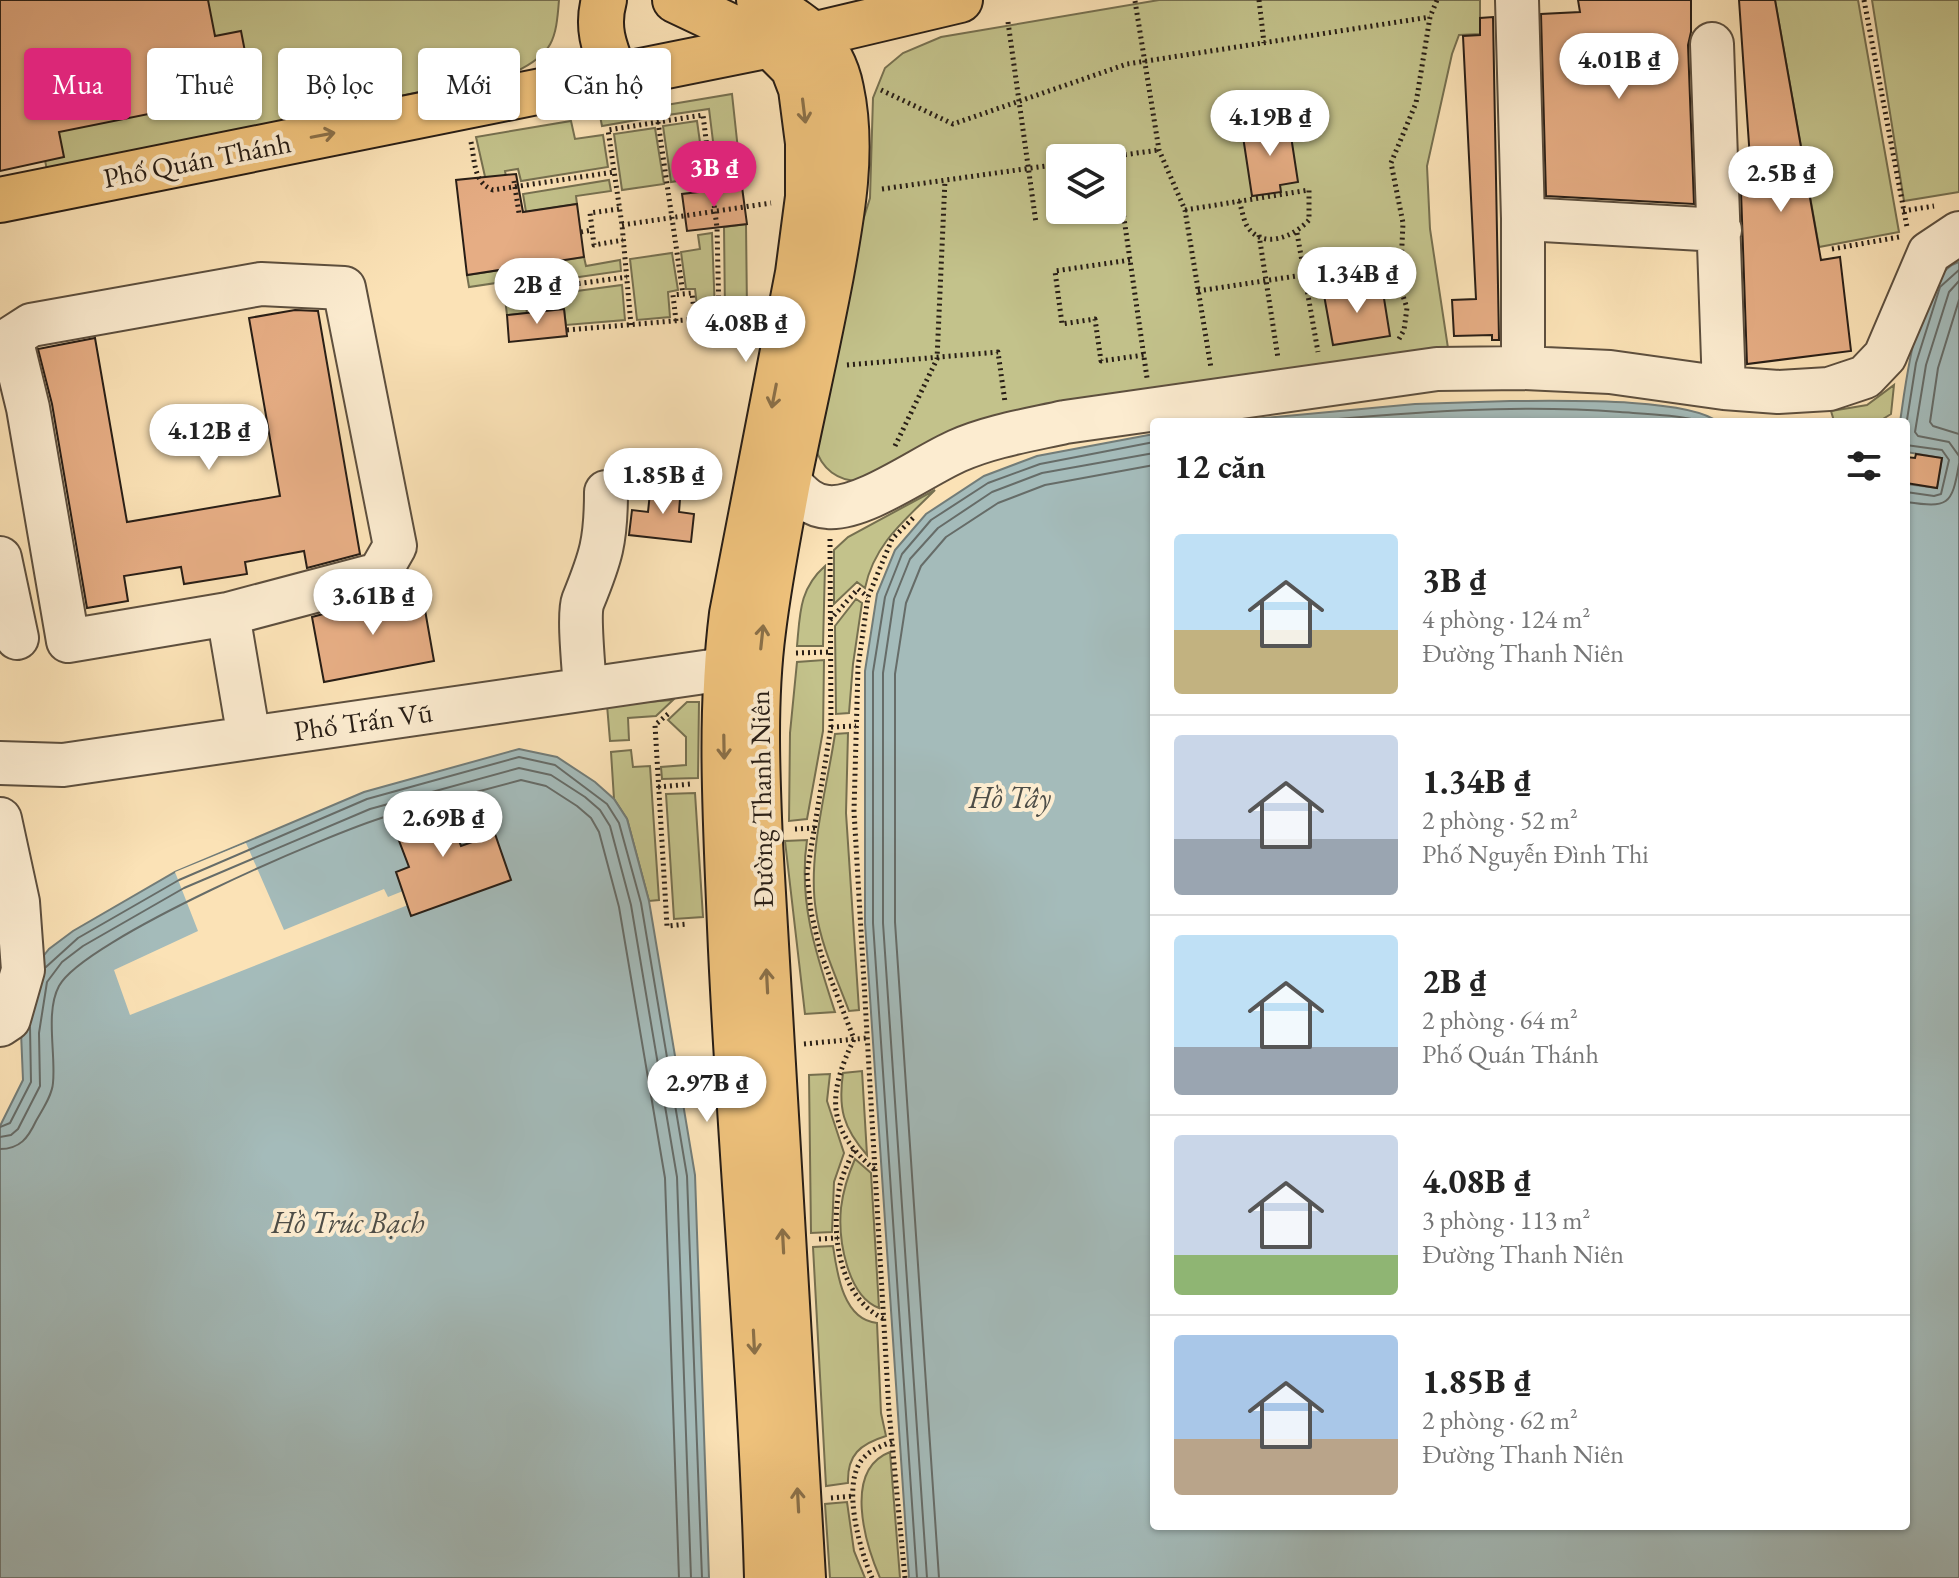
<!DOCTYPE html>
<html lang="vi">
<head>
<meta charset="utf-8">
<style>
	body { margin:0; font-family:"EB Garamond",serif; background:#f6f6f6; color:#222; height:100vh; display:flex; flex-direction:column; font-size:30px; white-space:nowrap }
	* { box-sizing:border-box; margin:0 }
	p { font-size:26px; color:#767676 }
	.icon { flex:none; width:44px; height:44px; fill:none; stroke:currentColor; stroke-width:2; stroke-linecap:round; stroke-linejoin:round }
	.map { position:relative; flex:1; overflow:hidden }
	.sheet { position:absolute; left:1150px; top:418px; width:760px; height:1112px; display:flex; flex-direction:column; background:#fff; border-radius:8px; box-shadow:0 2px 6px #0004 }
	.sheet>* { flex:none }
	.banner { position:absolute; left:24px; top:48px; width:760px; height:72px; display:flex; gap:16px }
	.tools { position:absolute; left:1046px; top:144px; display:grid; gap:16px }
	.tools a { display:grid; place-items:center; width:80px; height:80px; border-radius:8px; background:#fff; box-shadow:0 2px 6px #0004; font-size:40px }
	.price { position:absolute; translate:-50% -68px; padding:0 18px; border-radius:28px; background:#fff; color:#222; font-size:26px; line-height:52px; filter:drop-shadow(0 2px 4px #0008) }
	.price::after { content:''; position:absolute; left:50%; top:48px; width:24px; height:18px; margin-left:-12px; background:inherit; clip-path:polygon(0 0,100% 0,50% 100%) }
	.price.current { background:#db2777; color:#fff }
	ul { padding:0; list-style:none }
	li { display:flex; align-items:center; gap:24px; height:200px; padding:0 24px }
	li+li { border-top:2px solid #e0e0e0 }
	li span { display:grid; place-items:center; flex:none; width:224px; height:160px; border-radius:8px; color:#555 }
	li>.icon { margin-inline-start:auto }
	span .icon { width:96px; height:96px; fill:#fffc; stroke-width:1 }
	li b { font-size:34px }
	h2 { display:flex; justify-content:space-between; align-items:center; height:96px; padding:0 24px; font-size:34px }
	.pill { padding:0 28px; border-radius:8px; background:#fff; box-shadow:0 2px 6px #0004; font-size:28px; line-height:72px }
	.pill.current { background:#db2777; color:#fff }
	.map>svg:first-child { display:block }
</style>
</head>
<body>
<div class="map">
<svg width="1959" height="1578" viewBox="0 0 1959 1578">
	<rect width="100%" height="100%" fill="#fbe2b6"/>
	<filter id="stains"><feTurbulence type="fractalNoise" baseFrequency=".0025" numOctaves="4"/><feColorMatrix values="0 0 0 0 .2 0 0 0 0 .09 0 0 0 0 .02 0 0 0 .5 -.17"/></filter>
	<radialGradient id="worn" r=".72"><stop offset=".6" stop-color="#630" stop-opacity="0"/><stop offset="1" stop-color="#630" stop-opacity=".3"/></radialGradient>
	<!-- green -->
	<path fill="#c3c28b" stroke="#767050" stroke-width="2" fill-rule="evenodd" d="M0,0H559C556,40 553,54 515,72L47,170L27,73Z
		M1159,0H1480V34L1459,35L1452,54L1427,166L1430,229L1448,348L862,481C838,482 821,469 815,446L856,243L870,198L873,98L885,68L903,53L941,37ZM1060,158H1112V210H1060Z
		M1775,0H1858L1899,232L1819,247Z
		M1872,0H1959V192L1904,201Z
		M732,94L742,187L719,190L709,109L661,116L660,109L653,110L654,117L602,126L600,116Z
		M571,121L575,139L603,135L608,167L521,181L518,169L505,171L507,182L486,181L476,137Z
		M697,121L707,192L693,194L690,179L671,182L663,126Z
		M655,128L664,184L622,190L614,134Z
		M609,180L611,191L576,196L577,204L526,212L523,194Z
		M746,224L747,310L725,312L724,227Z
		M712,233L715,313L698,314L695,289H686L681,252L700,249L698,235Z
		M672,253L678,290L668,292L670,317L637,320L630,259Z
		M584,257L586,266L620,260L621,271L537,283L534,265Z
		M520,267L527,313L507,315L503,282L469,287L467,275Z
		M622,285L625,320L566,325L564,309L541,311L539,296Z
		M1894,385L1891,414L1878,422L1834,421L1831,411L1867,405Z
		M935,490C905,520 874,544 865,588L857,582L834,604V550L848,537Z
		M825,566L823,646H797C800,614 799,589 825,566Z
		M856,599L862,603L853,664L849,713L836,714L835,626Z
		M824,660L823,731L807,819L789,821L790,733L797,662Z
		M673,700L656,716L628,718L629,740L610,741L607,705Z
		M687,702H699L698,778L662,779L661,767L686,765V737L668,720Z
		M848,733L846,813L859,1010L849,1011C837,979 821,946 816,911C807,857 827,788 835,734Z
		M631,750L633,767L650,766L659,900L649,901L627,819L614,799L611,752Z
		M695,793L703,917L674,919L666,794Z
		M807,840C798,901 816,954 835,1012L805,1014L785,841Z
		M862,1071L867,1155C843,1128 838,1108 843,1073Z
		M830,1074L827,1101L844,1153L834,1182L832,1232L811,1233L809,1075Z
		M855,1159L871,1173L879,1308C847,1296 838,1239 841,1208C843,1191 848,1175 855,1159Z
		M833,1246C837,1273 843,1320 877,1323L881,1413L886,1436C860,1444 847,1455 848,1483L826,1486L813,1247Z
		M890,1452L900,1578H880C865,1543 843,1470 890,1452Z
		M847,1502L854,1551L865,1578H830L825,1504Z"/>
	<!-- water -->
	<path fill="#a4bbba" stroke="#727c78" stroke-width="2" d="M1959,262V1578H909L865,923V671L877,594L895,550L926,514L984,476L1037,456L1154,434V1526H1906V484L1937,488L1942,458L1906,452V422H1900C1906,383 1917,275 1959,262Z
		M1510,401C1554,401 1687,397 1718,422H1221L1415,404Z
		M519,749L557,757L595,782L614,799L627,819L649,901L695,1175L709,1578H0V1126L23,1080L21,1032L29,974L49,949L73,931L175,872L364,792Z"/>
	<!-- pier -->
	<path fill="#fbe2b6" d="M246,843L284,930L384,889L388,897L403,891L408,905L130,1015L114,970L198,931L175,872Z"/>
	<g fill="none" stroke-linecap="round" stroke-linejoin="round">
		<!-- shore -->
		<path stroke="#666c68" stroke-width="2" d="M1959,281L1949,292L1926,365L1915,432L1918,436L1949,442L1959,456
			M1959,300L1938,368L1930,422L1933,426L1959,434
			M1307,422C1411,412 1515,404 1620,412C1648,414 1678,415 1705,422
			M1415,422L1510,419L1620,422
			M1906,426L1916,363L1940,287L1959,270
			M1906,445L1942,450L1949,460L1941,494L1934,496L1906,492
			M1906,502C1948,508 1952,506 1959,464
			M446,800L521,780L546,786L577,806L591,818L599,832L619,907L665,1178L679,1578
			M46,967L78,938L179,880L367,799L519,757L555,765L607,804L619,823L641,903L687,1176L702,1578
			M0,1127L10,1123L31,1082L30,1027
			M0,1137L11,1135L18,1129L40,1086L39,1033L47,982L62,962L83,946L184,888L370,809L519,768L551,775L585,797L600,810L610,826L631,905L677,1177L691,1578
			M0,1149C20,1149 28,1138 36,1121C42,1110 52,1096 53,1083C56,1054 45,1012 59,986C83,940 332,832 388,816
			M917,1578L873,923V672L885,597L902,554L931,520L988,483L1040,464L1154,442
			M927,1578L883,923V673L894,599L910,559L938,528L992,492L1042,473L1154,453
			M939,1578L895,922V674L906,603L921,566L946,537L998,503L1045,485L1154,465"/>
	</g>
	<!-- building -->
	<path fill="#e6ad84" stroke="#281e16" stroke-width="2" d="M0,0H208L215,36L241,31L253,93L59,132L64,157L0,171Z
		M1578,0H1691V32L1688,45L1694,204L1546,196L1541,14L1580,12Z
		M1739,0H1775L1821,260L1840,257L1851,351L1747,364L1740,162L1750,159Z
		M1493,17L1499,340H1492V335L1454,336L1452,300L1476,299L1463,36L1480,35V18Z
		M1289,123L1298,182L1280,185L1281,192L1252,196L1242,130Z
		M516,174L523,212L577,204L584,257L467,275L456,180Z
		M742,187L747,224L687,231L682,194Z
		M1382,286L1390,336L1333,345L1324,295Z
		M564,309L567,336L509,342L507,315Z
		M295,310L318,311L360,554L307,568L304,551L245,562L247,574L184,584L181,567L124,576L128,601L87,608L52,404L38,349L95,338L127,522L280,496L249,318Z
		M1916,454L1942,458L1937,488L1906,483V457L1915,458Z
		M651,483L681,486L679,512L694,514L691,542L629,535L632,510L648,512Z
		M422,593L434,661L324,682L312,617L368,602Z
		M443,798L461,846L495,834L511,880L411,916L396,872L409,867L390,817Z"/>
	<g fill="none" stroke-linecap="round" stroke-linejoin="round">
		<!-- minor casing -->
		<g stroke="#5d4f3e" stroke-width="46">
			<path id="minor" d="M1517,0L1523,219V368
				M1712,44L1724,388
				M1523,219L1720,230
				M788,481C800,494 810,506 828,507C863,510 923,466 957,451C991,436 1029,430 1065,422L1437,369L1523,368L1610,372L1724,388L1778,392L1829,389L1865,377L1885,356L1929,253L1959,233
				M0,558L17,638
				M228,614L379,574L395,546L344,288L261,284L31,325L11,338L28,408L68,641L228,614L249,738
				M585,689C584,671 578,614 583,601C601,557 606,541 606,492
				M0,763L63,765L725,669
				M0,819L18,902L23,970L9,1019L0,1025"/>
		</g>
		<!-- major casing -->
		<g stroke="#281e16" stroke-width="48">
			<path id="major" d="M604,0C596,29 605,49 615,75
				M675,0L770,45L793,68L801,89L808,143V197L798,273L732,614C719,718 726,822 730,927C739,1144 761,1361 767,1578
				M759,0C799,20 832,42 841,89C854,149 842,215 831,275C818,344 802,413 788,482C779,531 769,581 763,631C754,700 757,772 760,842L803,1578
				M0,200L770,45L960,0"/>
		</g>
		<!-- path -->
		<path stroke="#281e16" stroke-width="5" stroke-dasharray="2 4" stroke-linecap="butt" d="M1259,0L1264,43
			M1864,0L1907,227
			M1135,1L1159,150L1185,210L1211,368
			M1008,22L1036,223
			M881,90L953,124L1127,64L1430,17
			M658,122L683,294
			M471,142C475,160 473,183 493,190L614,172
			M1115,156L1147,378
			M1101,158L1159,150
			M514,181L519,213
			M882,189L1060,164
			M619,209L590,213L594,245L623,240
			M1185,210L1309,190V220C1294,236 1263,251 1247,226C1243,219 1242,209 1239,201
			M1903,211L1934,206
			M622,225L771,203
			M581,232L592,230
			M1297,233L1318,352
			M1259,235L1278,358
			M1832,249L1899,237
			M1130,260L1055,271L1062,324L1095,319L1101,361L1144,355
			M527,266L534,312
			M531,290L627,277
			M1198,291L1401,260
			M676,321L673,295L692,293L695,319
			M631,325L622,225L608,130L703,115L717,228L719,317
			M567,330L755,314
			M1399,339L1404,330L1407,308L1400,287L1403,223L1391,163L1416,103L1430,17L1437,0
			M847,365L998,352L1005,402
			M895,446L937,359L945,180
			M830,539L831,727L807,873L811,912L821,954L854,1039C828,1094 825,1128 875,1170
			M830,620L858,589L868,597
			M796,653L831,652
			M668,714L655,725L667,926L688,924
			M831,727L856,726
			M658,787L691,784
			M795,829L815,828
			M804,1044L867,1038
			M854,1150C849,1161 843,1173 840,1185C830,1231 838,1297 884,1319
			M819,1239L838,1238
			M831,1498L854,1496
			M872,1578C860,1550 842,1488 861,1461C869,1450 882,1446 893,1441
			M905,1578L889,1411L854,811L858,667L868,597L892,539L915,516"/>
		<!-- minor -->
		<use href="#minor" stroke="#fcecd0" stroke-width="42"/>
		<!-- major -->
		<use href="#major" stroke="#eec17b" stroke-width="44"/>
	</g>
	<!-- one-way arrows -->
	<defs><path id="oneway-shaft" d="M-6 0H5M1.5-3L5.5 0L1.5 3" fill="none" stroke-width="1.6" stroke-linecap="round" stroke-linejoin="round" transform="scale(2)"/></defs>
	<g stroke="#8b7048">
		<use href="#oneway-shaft" transform="translate(804 111) rotate(83)"/>
		<use href="#oneway-shaft" transform="translate(323 135) rotate(-11)"/>
		<use href="#oneway-shaft" transform="translate(774 396) rotate(101)"/>
		<use href="#oneway-shaft" transform="translate(762 637) rotate(-84)"/>
		<use href="#oneway-shaft" transform="translate(724 747) rotate(89)"/>
		<use href="#oneway-shaft" transform="translate(767 981) rotate(-93)"/>
		<use href="#oneway-shaft" transform="translate(783 1241) rotate(-93)"/>
		<use href="#oneway-shaft" transform="translate(754 1342) rotate(87)"/>
		<use href="#oneway-shaft" transform="translate(798 1500) rotate(-93)"/>
	</g>
	<g text-anchor="middle" dominant-baseline="central" stroke-width="8" stroke-linejoin="round" paint-order="stroke">
		<!-- street labels -->
		<g font-size="28" fill="#281e16" stroke="#fcecd0">
			<text transform="translate(197 160) rotate(-11)">Phố Quán Thánh</text>
			<text transform="translate(363 721) rotate(-8)">Phố Trấn Vũ</text>
			<text transform="translate(761 799) rotate(-91)">Đường Thanh Niên</text>
		</g>
		<!-- water labels -->
		<g font-size="30" font-style="italic" fill="#4d4d47" stroke="#fcecd0">
			<text x="1010" y="797">Hồ Tây</text>
			<text x="348" y="1222">Hồ Trúc Bạch</text>
		</g>
	</g>
	<rect width="100%" height="100%" filter="url(#stains)"/>
	<rect width="100%" height="100%" fill="url(#worn)"/>
</svg>
<div class="tools">
<a><svg class="icon" aria-label="layers" viewBox="0 0 24 24"><path d="M12 4l9 5-9 5-9-5zM3 14l9 5 9-5"/></svg></a>
</div>
<b class="price" style="left:1619px;top:101px">4.01B ₫</b>
<b class="price" style="left:1270px;top:158px">4.19B ₫</b>
<b class="price current" style="left:714px;top:209px">3B ₫</b>
<b class="price" style="left:1781px;top:214px">2.5B ₫</b>
<b class="price" style="left:1357px;top:315px">1.34B ₫</b>
<b class="price" style="left:537px;top:326px">2B ₫</b>
<b class="price" style="left:746px;top:364px">4.08B ₫</b>
<b class="price" style="left:209px;top:472px">4.12B ₫</b>
<b class="price" style="left:663px;top:516px">1.85B ₫</b>
<b class="price" style="left:373px;top:637px">3.61B ₫</b>
<b class="price" style="left:443px;top:859px">2.69B ₫</b>
<b class="price" style="left:707px;top:1124px">2.97B ₫</b>
<div class="banner">
<a class="pill current">Mua</a>
<a class="pill">Thuê</a>
<a class="pill">Bộ lọc</a>
<a class="pill">Mới</a>
<a class="pill">Căn hộ</a>
</div>
<section class="sheet">
<h2>12 căn<svg class="icon" aria-label="filters" viewBox="0 0 24 24"><path d="M4 7h16M4 17h16"/><circle cx="9" cy="7" r="2"/><circle cx="15" cy="17" r="2"/></svg></h2>
<ul>
<li><span style="background:linear-gradient(#bfe0f5 60%,#c2b280 0)"><svg class="icon" aria-label="home" viewBox="0 0 24 24"><path d="M3 11l9-7 9 7M6 9v11h12V9"/></svg></span><div><b>3B ₫</b><p>4 phòng · 124 m²</p><p>Đường Thanh Niên</p></div></li>
<li><span style="background:linear-gradient(#c9d6e8 65%,#9aa5b1 0)"><svg class="icon" aria-label="home" viewBox="0 0 24 24"><path d="M3 11l9-7 9 7M6 9v11h12V9"/></svg></span><div><b>1.34B ₫</b><p>2 phòng · 52 m²</p><p>Phố Nguyễn Đình Thi</p></div></li>
<li><span style="background:linear-gradient(#bfe0f5 70%,#9aa5b1 0)"><svg class="icon" aria-label="home" viewBox="0 0 24 24"><path d="M3 11l9-7 9 7M6 9v11h12V9"/></svg></span><div><b>2B ₫</b><p>2 phòng · 64 m²</p><p>Phố Quán Thánh</p></div></li>
<li><span style="background:linear-gradient(#c9d6e8 75%,#8fb573 0)"><svg class="icon" aria-label="home" viewBox="0 0 24 24"><path d="M3 11l9-7 9 7M6 9v11h12V9"/></svg></span><div><b>4.08B ₫</b><p>3 phòng · 113 m²</p><p>Đường Thanh Niên</p></div></li>
<li><span style="background:linear-gradient(#a9c7e8 65%,#b9a48a 0)"><svg class="icon" aria-label="home" viewBox="0 0 24 24"><path d="M3 11l9-7 9 7M6 9v11h12V9"/></svg></span><div><b>1.85B ₫</b><p>2 phòng · 62 m²</p><p>Đường Thanh Niên</p></div></li>
</ul>
</section>
</div>
</body>
</html>
